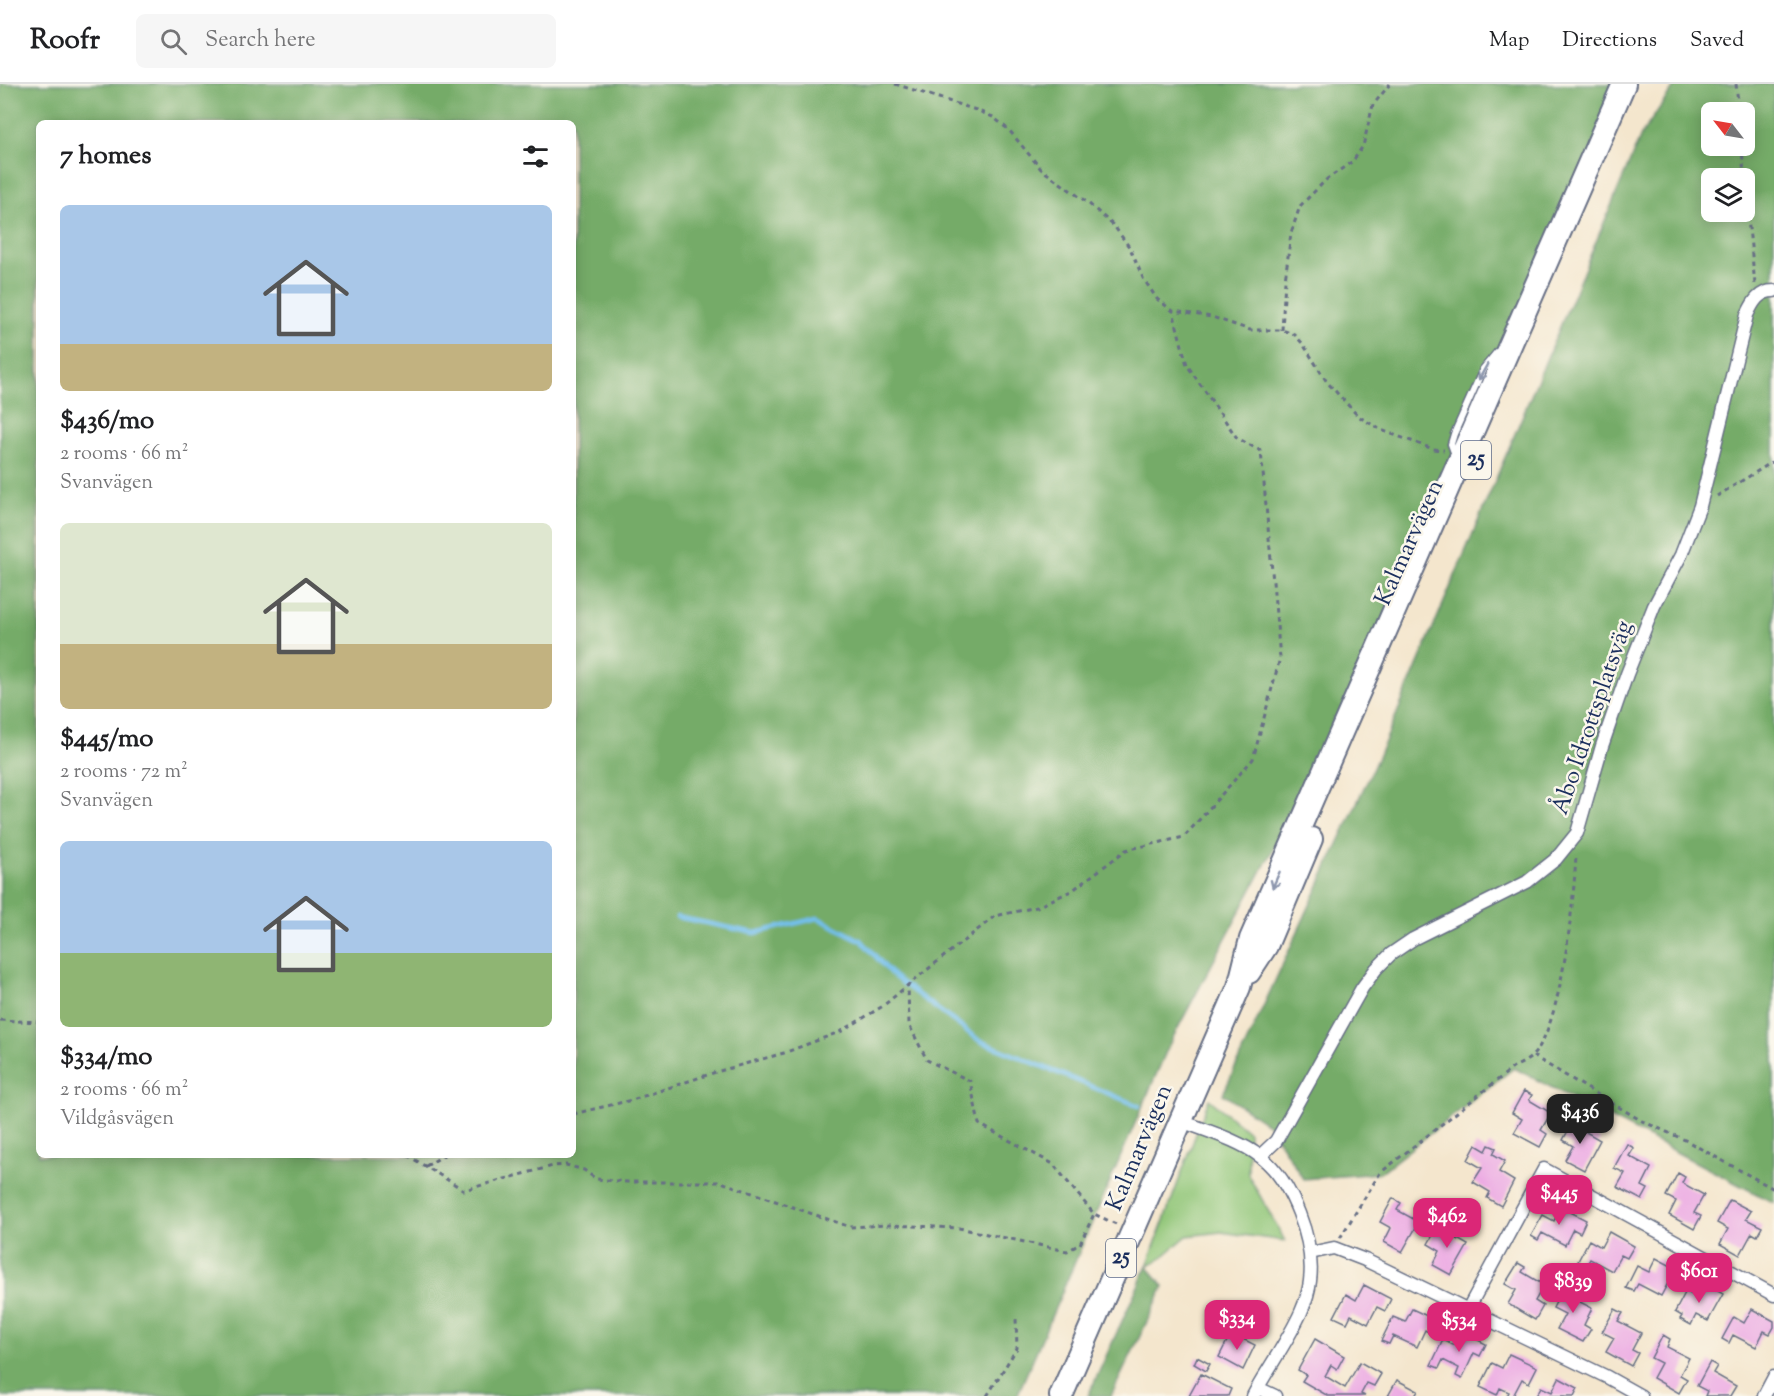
<!DOCTYPE html>
<html lang="en">
<head>
<meta charset="utf-8">
<style>
	body { margin:0; font-family:"Sorts Mill Goudy",serif; background:#f6f6f6; color:#202124; height:100vh; display:flex; flex-direction:column; font-size:22px; white-space:nowrap }
	* { box-sizing:border-box; margin:0 }
	p { font-size:20px; color:#757577 }
	.icon { flex:none; width:33px; height:33px; fill:none; stroke:currentColor; stroke-width:2; stroke-linecap:round; stroke-linejoin:round }
	.map { position:relative; flex:1; overflow:hidden }
	.panel { position:absolute; left:36px; top:36px; width:540px; height:1038px; display:flex; flex-direction:column; background:#fff; border-radius:9px; box-shadow:0 3px 15px #0003 }
	.panel>* { flex:none }
	.needle { width:39px; rotate:301deg }
	.tools { position:absolute; left:1701px; top:18px; display:grid; gap:12px }
	.tools a { display:grid; place-items:center; width:54px; height:54px; border-radius:9px; background:#fff; box-shadow:0 3px 15px #0003; font-size:30px }
	.price { position:absolute; translate:-50% -51px; padding:0 14px; border-radius:12px; background:#db2777; color:#fff; font-size:20px; line-height:39px; filter:drop-shadow(0 2px 3px #0008) }
	.price::after { content:''; position:absolute; left:50%; top:36px; width:18px; height:14px; margin-left:-9px; background:inherit; clip-path:polygon(0 0,100% 0,50% 100%) }
	.price.on { background:#222; color:#fff }
	ul { padding:0; list-style:none }
	li { display:grid; align-content:center; gap:12px; height:318px; padding:0 24px }
	li span { display:grid; place-items:center; height:186px; border-radius:9px; color:#555 }
	li>.icon { margin-inline-start:auto }
	span .icon { width:108px; height:108px; fill:#fffc; stroke-width:1 }
	li b { font-size:26px }
	h2 { display:flex; justify-content:space-between; align-items:center; height:72px; padding:0 24px; font-size:26px }
	header { display:flex; align-items:center; gap:36px; box-sizing:border-box; height:84px; padding:0 30px; background:#fff; border-bottom:2px solid #e0e0e0 }
	header strong { font-size:28px }
	nav { display:flex; gap:33px; margin-inline-start:auto; font-size:21px }
	.search { width:420px; height:54px; background:#f6f6f6; display:flex; align-items:center; gap:15px; box-sizing:border-box; padding:0 21px; border-radius:9px; color:#757577; font-size:22px }
	.map>svg:first-child { display:block }
</style>
</head>
<body>
<header>
<strong>Roofr</strong>
<div class="search"><svg class="icon" aria-label="search" viewBox="0 0 24 24"><circle cx="10" cy="10" r="6"/><path d="M15 15l6 6"/></svg>Search here</div>
<nav><a>Map</a><a>Directions</a><a>Saved</a></nav>
</header>
<div class="map">
<svg width="1774" height="1312" viewBox="0 0 1774 1312">
	<rect width="100%" height="100%" fill="#fbf7ec"/>
	<filter id="ink" filterUnits="userSpaceOnUse"><feTurbulence type="fractalNoise" baseFrequency=".0167" numOctaves="2"/><feDisplacementMap in="SourceGraphic" scale="12" xChannelSelector="R" yChannelSelector="G"/><feConvolveMatrix kernelMatrix="1 2 1 2 8 2 1 2 1" color-interpolation-filters="sRGB"/></filter>
	<filter id="wash" filterUnits="userSpaceOnUse"><feTurbulence type="fractalNoise" baseFrequency=".008" numOctaves="4" result="noise"/><feDisplacementMap in="SourceGraphic" scale="24" xChannelSelector="R" yChannelSelector="G"/><feGaussianBlur stdDeviation="1.35" result="paint"/><feColorMatrix in="noise" values="0 0 0 0 0 0 0 0 0 0 0 0 0 0 0 0 0 1.4 0 .05"/><feComposite in="paint" operator="in"/></filter>
	<g filter="url(#wash)">
		<rect width="100%" height="100%" fill="#f4e6cd"/>
		<!-- green -->
		<path fill="#91c678" stroke="#567a6b" stroke-width="1.5" d="M1209,1015L1249,1048L1248,1090L1285,1157L1221,1148L1187,1152L1160,1175L1147,1182Z"/>
		<!-- forest -->
		<path fill="#74ab68" stroke="#486d63" stroke-width="1.5" fill-rule="evenodd" d="M0,0H1624L1519,242L1490,276L1451,360L1454,370L1369,585L1169,961L1017,1312H0ZM39,39H573V1071H39Z
			M1676,0H1774V1119L1514,984L1380,1089L1303,1095L1269,1041L1223,1010L1384,660L1641,51ZM1712,28H1744V62H1712ZM1712,94H1744V128H1712Z
			M1147,1182L1164,1202L1111,1312H1088Z"/>
		<g fill="none" stroke-linecap="round" stroke-linejoin="round">
			<!-- stream -->
			<path stroke="#73bfed" stroke-width="4.5" d="M677,833L755,849L818,834L862,857L893,892L980,957L1139,1022"/>
		</g>
		<g id="blocks">
			<!-- building -->
			<path fill="#ecabe3" d="M1524,1007L1532,1011L1529,1016L1551,1029L1541,1046L1547,1050L1540,1063L1514,1049L1522,1035L1512,1029Z
				M1575,1034L1582,1037L1579,1044L1600,1056L1584,1086L1565,1076L1573,1062L1563,1056Z
				M1627,1060L1634,1064L1629,1072L1651,1084L1642,1102L1648,1105L1642,1116L1617,1103L1625,1089L1614,1084Z
				M1476,1061L1486,1067L1489,1061L1496,1064L1493,1070L1505,1077L1499,1088L1514,1097L1501,1122L1487,1114L1490,1108L1473,1098L1482,1084L1468,1076Z
				M1678,1089L1685,1093L1682,1099L1704,1111L1694,1129L1701,1132L1694,1145L1669,1131L1676,1117L1666,1112Z
				M1393,1114L1401,1119L1397,1126L1419,1138L1402,1168L1384,1158L1391,1144L1380,1138Z
				M1730,1116L1751,1127L1746,1135L1762,1143L1757,1152L1752,1149L1740,1171L1720,1160L1728,1145L1717,1139Z
				M1561,1123L1586,1136L1580,1149L1573,1145L1565,1161L1542,1149L1538,1156L1531,1152L1543,1131L1554,1137Z
				M1441,1137L1449,1142L1445,1148L1468,1161L1451,1191L1433,1181L1440,1167L1428,1160Z
				M1609,1148L1634,1162L1627,1174L1621,1171L1612,1187L1590,1175L1586,1182L1578,1177L1589,1156L1601,1163Z
				M1656,1174L1681,1187L1675,1200L1669,1197L1661,1212L1638,1200L1634,1207L1626,1204L1637,1182L1649,1188Z
				M1518,1179L1525,1183L1522,1188L1544,1201L1535,1217L1543,1222L1535,1236L1508,1220L1516,1206L1505,1200Z
				M1567,1197L1573,1200L1572,1204L1574,1205L1570,1213L1592,1224L1584,1241L1591,1245L1583,1258L1557,1245L1565,1230L1553,1224Z
				M1704,1199L1723,1210L1708,1237L1696,1231L1691,1241L1680,1235L1682,1232L1675,1228L1686,1207L1696,1213Z
				M1364,1201L1391,1215L1385,1227L1377,1223L1368,1240L1351,1231L1347,1239L1334,1233L1346,1210L1356,1216Z
				M1412,1225L1436,1236L1430,1249L1425,1246L1417,1263L1393,1252L1389,1260L1381,1257L1393,1233L1405,1238Z
				M1615,1225L1623,1229L1618,1237L1641,1249L1632,1266L1638,1269L1631,1282L1606,1268L1614,1254L1602,1248Z
				M1752,1225L1774,1237V1243L1770,1250L1764,1247L1756,1263L1733,1251L1729,1259L1722,1255L1734,1233L1744,1239Z
				M1221,1228L1244,1241L1239,1250L1216,1238Z
				M1460,1247L1486,1260L1480,1272L1474,1269L1462,1295L1456,1292L1459,1284L1443,1276L1439,1284L1431,1281L1443,1256L1453,1261Z
				M1231,1249L1255,1261L1243,1286L1219,1273Z
				M1663,1251L1670,1255L1667,1263L1689,1274L1680,1291L1687,1295L1679,1309L1653,1294L1661,1279L1651,1274Z
				M1315,1255L1344,1272L1337,1285L1331,1281L1325,1292L1345,1304L1360,1278L1381,1290L1374,1302L1367,1299L1361,1310L1365,1312H1328L1302,1297L1306,1291L1298,1286Z
				M1509,1270L1537,1283L1529,1299L1522,1295L1513,1312H1507L1509,1308L1500,1304L1497,1311L1480,1303L1492,1279L1502,1284Z
				M1197,1273L1210,1280L1206,1287L1194,1280Z
				M1710,1278L1717,1282L1713,1289L1736,1302L1730,1312H1705L1707,1307L1697,1302Z
				M1201,1290L1231,1305L1228,1312H1189Z
				M1559,1294L1578,1304L1574,1312H1536L1541,1303L1552,1308Z
				M1397,1296L1418,1307L1415,1312H1388Z"/>
		</g>
	</g>
	<g filter="url(#ink)">
		<use href="#blocks" fill-opacity="0" stroke="#676f85" stroke-width="1.5"/>
		<g fill="none" stroke-linecap="round" stroke-linejoin="round">
			<!-- lane casing -->
			<g stroke="#676f85" stroke-width="9">
				<path id="lane" d="M1455,371L1451,360L1454,350L1483,285L1497,268"/>
			</g>
			<!-- street casing -->
			<g stroke="#676f85" stroke-width="15">
				<path id="street" d="M1181,1037C1207,1047 1239,1056 1261,1073C1292,1097 1315,1158 1310,1197C1309,1206 1305,1219 1301,1228C1288,1257 1268,1284 1253,1312
					M1260,1072L1276,1057L1362,904L1376,885L1391,870L1413,855L1527,798L1556,775L1577,749L1602,662L1627,590L1654,522L1681,471L1700,422L1747,231C1753,218 1759,207 1774,207
					M1310,1169L1334,1164L1365,1176L1607,1293L1641,1312
					M1468,1225L1544,1085L1774,1211
					M1258,1304L1275,1312
					M1764,1312L1774,1293"/>
			</g>
			<!-- highway casing -->
			<g stroke="#676f85" stroke-width="26">
				<path id="highway" d="M1249,888L1266,862L1311,755
					M1061,1312L1239,903L1251,855L1624,0"/>
			</g>
			<!-- path -->
			<path stroke="#676f85" stroke-width="3" stroke-dasharray="4.5 4.5" stroke-linecap="butt" d="M895,0L976,26L993,33L1009,46L1041,85L1088,119L1114,142L1130,164L1143,194L1157,215L1173,227L1212,233L1250,246H1282L1294,250L1303,260L1327,298L1358,332L1381,346L1433,365L1444,366
				M1736,0L1739,28
				M1742,62L1744,94
				M1744,97L1755,200
				M1282,246L1285,196L1291,149L1300,122L1327,95L1353,77L1363,62L1373,21L1390,0
				M1717,412L1774,377
				M0,936L39,938
				M1533,972L1642,1037L1685,1056L1774,1105
				M573,1030L632,1016L716,988L784,969L842,947L883,922L908,901
				M407,1071L464,1106L553,1082L566,1081L584,1086L596,1095L627,1098H721L850,1143L889,1141L959,1144L1067,1167L1080,1160L1094,1130
				M426,1082L444,1071
				M1116,1140L1094,1130L1053,1080L979,1040L970,997L927,976L909,941L908,901L995,832L1037,823L1073,806L1126,766L1184,753L1253,675L1280,574L1261,367L1237,354L1187,281L1173,227
				M1340,1154L1380,1089L1514,983C1520,980 1529,976 1533,971C1562,941 1574,815 1576,771
				M987,1312L1017,1264L1016,1235"/>
			<!-- lane -->
			<use href="#lane" stroke="#fff" stroke-width="6"/>
			<!-- street -->
			<use href="#street" stroke="#fff" stroke-width="12"/>
			<!-- highway -->
			<use href="#highway" stroke="#fff" stroke-width="22"/>
		</g>
		<!-- one-way arrows -->
		<defs><path id="oneway-shaft" d="M-6 0H5M1.5-3L5.5 0L1.5 3" fill="none" stroke-width="1.6" stroke-linecap="round" stroke-linejoin="round" transform="scale(1.5)"/></defs>
		<g stroke="#8d97ae">
			<use href="#oneway-shaft" transform="translate(1483 288) rotate(119)"/>
			<use href="#oneway-shaft" transform="translate(1276 796) rotate(114)"/>
		</g>
	</g>
	<g text-anchor="middle" dominant-baseline="central" stroke-width="5" stroke-linejoin="round" paint-order="stroke">
		<!-- shield labels -->
		<g fill="#fbf7ec" stroke="#5e6b89" stroke-width="1.5">
			<rect x="1461" y="357" width="30" height="38" rx="4.5"/>
			<rect x="1106" y="1155" width="30" height="38" rx="4.5"/>
		</g>
		<g font-size="22" font-weight="bold" fill="#1b2f5e">
			<text x="1476" y="376">25</text>
			<text x="1121" y="1174">25</text>
		</g>
		<!-- street labels -->
		<g font-size="24" fill="#1b2f5e" stroke="#fbf7ec">
			<text transform="translate(1410 459) rotate(-66)">Kalmarvägen</text>
			<text transform="translate(1593 634) rotate(-71)">Åbo Idrottsplatsväg</text>
			<text transform="translate(1140 1064) rotate(-67)">Kalmarvägen</text>
		</g>
	</g>
</svg>
<div class="tools">
<a><svg class="needle" viewBox="-14 -14 28 28"><path d="M0-13l5 13h-10z" fill="#e53935"/><path d="M0 13l5-13h-10z" fill="#757577"/></svg></a>
<a><svg class="icon" aria-label="layers" viewBox="0 0 24 24"><path d="M12 4l9 5-9 5-9-5zM3 14l9 5 9-5"/></svg></a>
</div>
<b class="price on" style="left:1580px;top:1061px">$436</b>
<b class="price" style="left:1559px;top:1142px">$445</b>
<b class="price" style="left:1447px;top:1165px">$462</b>
<b class="price" style="left:1699px;top:1220px">$601</b>
<b class="price" style="left:1573px;top:1230px">$839</b>
<b class="price" style="left:1237px;top:1267px">$334</b>
<b class="price" style="left:1459px;top:1269px">$534</b>
<section class="panel">
<h2>7 homes<svg class="icon" aria-label="filters" viewBox="0 0 24 24"><path d="M4 7h16M4 17h16"/><circle cx="9" cy="7" r="2"/><circle cx="15" cy="17" r="2"/></svg></h2>
<ul>
<li><span style="background:linear-gradient(#a9c7e8 75%,#c2b280 0)"><svg class="icon" aria-label="home" viewBox="0 0 24 24"><path d="M3 11l9-7 9 7M6 9v11h12V9"/></svg></span><div><b>$436/mo</b><p>2 rooms · 66 m²</p><p>Svanvägen</p></div></li>
<li><span style="background:linear-gradient(#dfe7d0 65%,#c2b280 0)"><svg class="icon" aria-label="home" viewBox="0 0 24 24"><path d="M3 11l9-7 9 7M6 9v11h12V9"/></svg></span><div><b>$445/mo</b><p>2 rooms · 72 m²</p><p>Svanvägen</p></div></li>
<li><span style="background:linear-gradient(#a9c7e8 60%,#8fb573 0)"><svg class="icon" aria-label="home" viewBox="0 0 24 24"><path d="M3 11l9-7 9 7M6 9v11h12V9"/></svg></span><div><b>$334/mo</b><p>2 rooms · 66 m²</p><p>Vildgåsvägen</p></div></li>
</ul>
</section>
</div>
</body>
</html>
